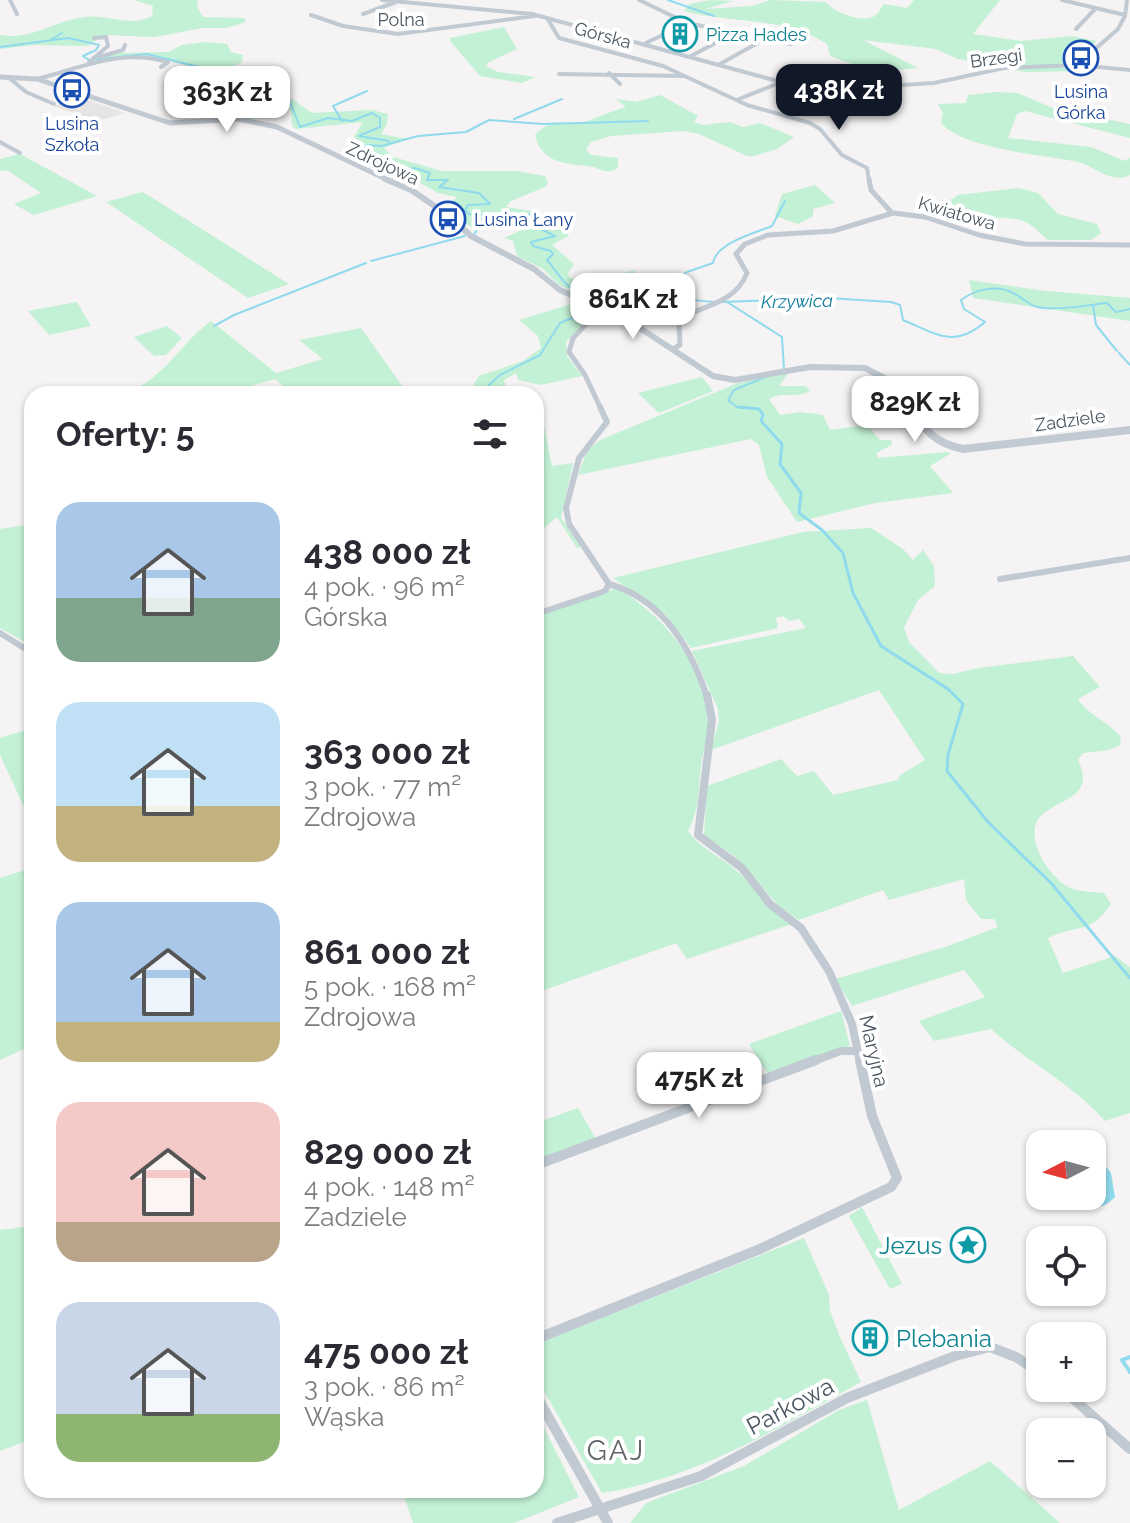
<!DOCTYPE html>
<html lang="pl">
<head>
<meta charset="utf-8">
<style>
	body { margin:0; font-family:Raleway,sans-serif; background:#f2f2f3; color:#2b2b33; height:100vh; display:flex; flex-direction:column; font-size:30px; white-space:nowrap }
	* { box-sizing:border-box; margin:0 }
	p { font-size:26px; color:#7c7c81 }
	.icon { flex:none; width:44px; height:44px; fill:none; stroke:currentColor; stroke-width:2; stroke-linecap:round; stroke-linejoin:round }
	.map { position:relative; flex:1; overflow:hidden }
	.drawer { position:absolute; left:24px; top:386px; width:520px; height:1112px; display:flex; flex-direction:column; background:#fff; border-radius:24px; box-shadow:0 2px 6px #0004 }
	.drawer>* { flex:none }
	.needle { width:52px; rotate:264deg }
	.controls { position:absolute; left:1026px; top:1130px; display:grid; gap:16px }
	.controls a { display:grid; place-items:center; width:80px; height:80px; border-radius:16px; background:#fff; box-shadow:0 2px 6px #0004; font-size:40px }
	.price { position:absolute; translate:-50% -68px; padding:0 18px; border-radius:16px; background:#fff; color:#222; font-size:26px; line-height:52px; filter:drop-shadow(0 2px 4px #0008) }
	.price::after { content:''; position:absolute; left:50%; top:48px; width:24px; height:18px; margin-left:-12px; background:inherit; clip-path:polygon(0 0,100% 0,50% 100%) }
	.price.selected { background:#111827; color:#fff }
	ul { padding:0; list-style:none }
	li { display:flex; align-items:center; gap:24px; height:200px; padding:0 32px }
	li span { display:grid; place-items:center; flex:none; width:224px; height:160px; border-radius:24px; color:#555 }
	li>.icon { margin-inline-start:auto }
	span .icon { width:96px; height:96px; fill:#fffc; stroke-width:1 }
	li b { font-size:34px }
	h2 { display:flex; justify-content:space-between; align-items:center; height:96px; padding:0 32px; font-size:34px }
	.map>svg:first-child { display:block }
</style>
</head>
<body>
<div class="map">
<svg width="1130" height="1523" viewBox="0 0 1130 1523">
	<rect width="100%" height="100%" fill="#f5f3f3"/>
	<!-- education -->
	<path fill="#e6e4e5" d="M80,97L125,113L97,121L53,106Z"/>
	<!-- green -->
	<path fill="#c3f1d5" d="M134,0H198L197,7L203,17L244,18L246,22L227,28H203L154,37L105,35L87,46L34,45L0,49V35C31,41 55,20 85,17C106,14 133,28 152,16L153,6Z
		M710,0L733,1L706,9L752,6L771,0L826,2C833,12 865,25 876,15C880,12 881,7 884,4L907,8L914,0H1000L973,34L1021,41L1071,36L1097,41L1074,61L1086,71L1025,72L958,59L936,49L863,40L918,68L894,70L879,76L853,71L852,64L830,56L827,44C784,16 731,24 684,11L690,4Z
		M504,27L517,49L489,62L486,66L498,72L535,77L522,83L480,76L451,42L450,38Z
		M206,42L227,44L231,52L243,55L242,62L223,71L220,75L251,84L248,94L251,97H289L312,113L372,110L388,114L387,124L381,134L408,139L384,148L393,157L442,171H516L545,176L548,183L545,187L511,201L506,207L531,211L567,224L568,236L552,245L574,264L568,273L570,278L599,280L635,270V278L611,284L598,295H581L559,285L543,269L517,256L513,241L504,238L522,230L505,223L473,229L446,208L457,197L438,193L420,183L417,174L406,179L391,178L380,165L354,155L352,149L359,142L354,137L363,122L296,129L292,126L291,111L287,108C267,107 252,136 228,106L233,100L220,96L215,86L196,88L182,84L185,77L196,70L193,67L145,56H123L93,62L116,53L169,52L182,45Z
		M997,92L1017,93L1053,108L1130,124V138L1025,111L1017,114L1008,138L1091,147L1125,161L1130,158V175C1112,185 1095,166 1078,162C1044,155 963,149 941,123L943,113L938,104L966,103L968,95Z
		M660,95L698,116L694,122L703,125L730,122L743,127L760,123L794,137L777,149L754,156H747L699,134L684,131L611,136L591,142L586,150L591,155L618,158V168C606,176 600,167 587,166C565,164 541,162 535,135C555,113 568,129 590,120C602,115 613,111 626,107L616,99L636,102Z
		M20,154L97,196L34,215L14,204L41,193L7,170L0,171V159Z
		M815,185L835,203L813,209V216L798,224L775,216L782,194Z
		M1019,188L1038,193L1058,214L1097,224L1101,233L1091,240H1048C1040,234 1033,224 1023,221C995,211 966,229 942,206L958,195Z
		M142,192L151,197L289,284L248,298L106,202Z
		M969,280L1046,291L1130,298V321L973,298Z
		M77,302L91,326L49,335L28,311Z
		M578,302L597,309L566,342L567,356L582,376L541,385L518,380L516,373L504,380L507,393L468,394L479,376L523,361L541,348L538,336L519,320Z
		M211,321L276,373L323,359L299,340L361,328L408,394H292L275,379L222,394H125C167,376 177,347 211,321Z
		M167,326L182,338L166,355L154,356L134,337Z
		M789,372L779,386H806L810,391C796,399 782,391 769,399L780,415L800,412L823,415L830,430L867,425L880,440H891L892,445L876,453L878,458L948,452L950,454L930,466L953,493L875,503L797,522L767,477L759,445L751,439L578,475L587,451L600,440L738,383Z
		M702,377L713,391L659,413L638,393Z
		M536,412H541L552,466L573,463L561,518L581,547L577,548L557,517L536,535Z
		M32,524V646L0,628V529Z
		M871,528L903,549L913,560L923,550L934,566L935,586L918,600L904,627L909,642L939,673L953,674L978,668L1073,656L1100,687L1078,699C1088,715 1109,722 1121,737L1120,745L1109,750L1083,753L1078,760C1097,799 1056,798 1039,818C1023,839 1052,882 1073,889C1083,892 1094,892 1104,893L1111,904C1089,936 1079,923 1048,938L1063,973L1115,956L1130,967V1113L1105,1121C1073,1084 1027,1062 991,1029L934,1041L919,1021L985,997L964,970L852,1006L835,979L945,947L998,927L994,919H981L966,900L964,879L889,900L883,890L799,920L779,906L734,856L704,835L707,786L781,759L797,776L814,771L833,795L898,780L900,775L925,760L879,690L711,750L719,721L718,709L692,651L806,628L799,619L789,621L783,616L776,618L778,628L691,648L665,614L613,578L803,532Z
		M617,588C661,614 700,659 709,712C711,728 703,750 701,766C698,792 700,807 688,831C702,850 720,856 737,871C758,889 766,909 792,924L687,959L676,943L536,993V616Z
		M32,728V819L30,820L0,755V738Z
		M32,868V1045L0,1060V878Z
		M841,1011L850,1046L768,1074L749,1044Z
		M578,1108L596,1139L536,1162V1123Z
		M862,1207L902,1284L890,1289L849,1216Z
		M32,1226V1439L0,1451V1230Z
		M804,1238L829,1295L830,1311L840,1337L861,1382C778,1428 697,1478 602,1493L536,1377V1344Z
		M867,1400L899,1510L990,1461L1060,1523H630L646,1503L744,1466L839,1410Z
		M536,1412L579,1497L514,1523H413L402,1490H536Z"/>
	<!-- water -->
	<path fill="#90daee" d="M1092,1160L1104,1164L1111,1173L1115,1197C1100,1213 1086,1208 1071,1196H1092Z"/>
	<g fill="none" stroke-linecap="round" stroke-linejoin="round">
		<!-- stream-far2 -->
		<path stroke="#90daee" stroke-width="2" d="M668,0L714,16
			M52,39L62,33
			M0,47L68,38L99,45L96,50L83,56L89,60L147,54L203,68L205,71L189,77V83L229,84L226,92L243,99L236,105L269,100L290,102L300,127L328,118L352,121L372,113L380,118V127L359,136L389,141
			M514,119L562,99
			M342,121L333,106L367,91
			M648,121L543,124L489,120L466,132L418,136L381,146L367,145L363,150L378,154L379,162H396L390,169L392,171L415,168L430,173L427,180H448L439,187L479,193L490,204L468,205L465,210L469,214L509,217L532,214L538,218L539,228L555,236L531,242L533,246L551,251L553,254L547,260C556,270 564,286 577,291C595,298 611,274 634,275C646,275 651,283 661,289C677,298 696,301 715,302
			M474,235L485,214
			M371,261L465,236
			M662,288L687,272L713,263C716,243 755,233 772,226L785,201
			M579,292L591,301
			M722,302L828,298L891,302L900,305L903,320C937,334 954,349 985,322L964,309L961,300C976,289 997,284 1015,294C1025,299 1030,307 1043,308C1063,310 1087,305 1107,303L1116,312L1130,309
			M727,302L782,337L784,369
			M1093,305L1096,325L1117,351
			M214,326L234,315L366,263
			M1119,353L1130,365
			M486,394L489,385L500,375L540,355L560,323L595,308
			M759,409L737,407L728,400L734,390L768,376"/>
		<!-- stream-far1 -->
		<path stroke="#90daee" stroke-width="3" d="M738,407L759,409L763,415L761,421L782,444L780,464L801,493L799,513L822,530L843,553L853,593L881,646L948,689L963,704L948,755L947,771L988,822L1051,883L1130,978"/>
		<!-- stream -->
		<path stroke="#90daee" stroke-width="4" d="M1130,1357L1122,1360L1130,1372"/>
		<!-- minor-far4 -->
		<path stroke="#c1cad2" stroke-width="4" d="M10,0L17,14
			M382,0L532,14L781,82L837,89L934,83L1004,68L1077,65L1118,29L1125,16L1127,0
			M639,0L687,23L791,44
			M1062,0L1125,15
			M363,14L396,2
			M311,15L343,26L398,34L534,16
			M547,18L559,38L663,66L747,105L810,123L820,129L842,155L867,168L869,181
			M1076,29L1095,9
			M646,43L687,23
			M691,56L734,33
			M99,57L123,50L125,45
			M89,62L108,46L106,37L94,38
			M720,64L765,39
			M1077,65L1130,70
			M609,73L620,84
			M559,74L683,76
			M8,77L26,92L54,104
			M37,79C81,68 122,48 168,62L161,67
			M739,99L779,83
			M0,142L20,153"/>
		<!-- minor-far3 -->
		<path stroke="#c1cad2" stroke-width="5" d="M869,179L871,190L892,213
			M673,349L680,345L679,324L683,316C708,306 737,300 747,273L736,254L745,244L768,235L833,231L893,213L925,217L979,235L1025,244L1130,245
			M601,409L585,375L569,352L573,338L601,308"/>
		<!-- minor-far2 -->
		<path stroke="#c1cad2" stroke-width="6" d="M600,407L607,422L579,458L566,508L569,524L609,584
			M1000,579L1130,558
			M609,584C662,599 691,648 707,697
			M536,614L605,591L609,584
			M0,633L32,653"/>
		<!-- minor-far1 -->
		<path stroke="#c1cad2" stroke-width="8" d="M707,695L712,720L698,835L742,868L770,904L801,928L829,971L852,1024L860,1062
			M811,1062L841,1051H857"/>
		<!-- minor -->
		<path stroke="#c1cad2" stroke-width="10" d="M536,1165L816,1060
			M536,1339L760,1249L891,1187L897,1178L872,1116L860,1060
			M1061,1388L1130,1449
			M536,1395L608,1523
			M557,1523L701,1476L847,1398L955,1356L990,1347L1016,1357L1040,1373"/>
		<!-- tertiary-far2 -->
		<path stroke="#c1cad2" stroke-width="5" d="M0,77L37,79L170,123L238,119L277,127L390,181"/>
		<!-- tertiary-far1 -->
		<path stroke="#c1cad2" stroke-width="6" d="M385,179L411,190L448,215L471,236L534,269L560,290L626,319L713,376L735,380L810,367L865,368L896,384L912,409"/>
		<!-- tertiary -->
		<path stroke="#c1cad2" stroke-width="8" d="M910,407C925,431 935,443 963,449L1130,430"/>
	</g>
	<!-- icons -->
	<defs>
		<g id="building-ring" transform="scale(1.8)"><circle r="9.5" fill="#fff" stroke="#0f9aa8" stroke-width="1.5"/><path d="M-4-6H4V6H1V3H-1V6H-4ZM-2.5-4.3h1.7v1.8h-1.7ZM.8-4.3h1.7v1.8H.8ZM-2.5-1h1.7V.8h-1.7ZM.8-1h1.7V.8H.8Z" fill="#0f9aa8"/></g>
		<g id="bus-ring" transform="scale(1.8)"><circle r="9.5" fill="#fff" stroke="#1a4fb4" stroke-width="1.5"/><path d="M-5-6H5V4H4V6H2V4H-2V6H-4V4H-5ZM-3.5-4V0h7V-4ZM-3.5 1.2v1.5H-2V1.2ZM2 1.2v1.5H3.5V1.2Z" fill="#1a4fb4"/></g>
		<g id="sight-ring" transform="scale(1.8)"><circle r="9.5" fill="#fff" stroke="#0f9aa8" stroke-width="1.5"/><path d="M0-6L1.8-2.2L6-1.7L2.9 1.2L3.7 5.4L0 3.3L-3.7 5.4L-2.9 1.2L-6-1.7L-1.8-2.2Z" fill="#0f9aa8"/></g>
	</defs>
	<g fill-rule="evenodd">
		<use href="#building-ring" x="680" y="34"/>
		<use href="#bus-ring" x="1081" y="58"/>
		<use href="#bus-ring" x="72" y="90"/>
		<use href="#bus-ring" x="448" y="219"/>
		<use href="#sight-ring" x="968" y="1245"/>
		<use href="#building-ring" x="870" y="1338"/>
	</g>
	<g text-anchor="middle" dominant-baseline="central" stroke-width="8" stroke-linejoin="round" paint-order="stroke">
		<!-- far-street labels -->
		<g font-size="18" fill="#4a5661" stroke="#fff">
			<text x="401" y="19">Polna</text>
			<text transform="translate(603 35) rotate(15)">Górska</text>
			<text transform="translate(996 58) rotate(-8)">Brzegi</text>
			<text transform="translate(383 163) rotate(25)">Zdrojowa</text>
			<text transform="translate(957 213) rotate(16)">Kwiatowa</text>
			<text transform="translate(1070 420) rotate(-8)">Zadziele</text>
		</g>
		<!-- far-culture labels -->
		<g font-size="18" fill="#0d838f" stroke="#fff" text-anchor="start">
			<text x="706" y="34">Pizza Hades</text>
		</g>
		<!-- far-transit labels -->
		<g font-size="18" fill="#164399" stroke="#fff">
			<text x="1081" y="91">Lusina<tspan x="1081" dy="21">Górka</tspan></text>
			<text x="72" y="123">Lusina<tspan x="72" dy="21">Szkoła</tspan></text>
			<text x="474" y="219" text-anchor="start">Lusina Łany</text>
		</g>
		<!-- far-water labels -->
		<g font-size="18" font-style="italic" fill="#0c7c9b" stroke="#fff">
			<text transform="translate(797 301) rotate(-1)">Krzywica</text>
		</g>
		<!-- street labels -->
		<g font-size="20" fill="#4a5661" stroke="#fff">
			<text transform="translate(874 1051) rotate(77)">Maryjna</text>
		</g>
		<!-- near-culture labels -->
		<g font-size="24" fill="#0d838f" stroke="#fff" text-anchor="end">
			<text x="942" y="1245">Jezus</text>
			<text x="896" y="1338" text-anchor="start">Plebania</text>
		</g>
		<!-- near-street labels -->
		<g font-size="24" fill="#4a5661" stroke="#fff">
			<text transform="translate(790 1406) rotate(-28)">Parkowa</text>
		</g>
		<!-- near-quarter labels -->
		<g font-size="28" letter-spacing="2" fill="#5f6368" stroke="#fff">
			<text x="616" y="1450">GAJ</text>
		</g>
	</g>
</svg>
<div class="controls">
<a><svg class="needle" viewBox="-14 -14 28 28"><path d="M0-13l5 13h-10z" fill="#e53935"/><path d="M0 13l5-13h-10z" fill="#7c7c81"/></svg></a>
<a><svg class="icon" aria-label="locate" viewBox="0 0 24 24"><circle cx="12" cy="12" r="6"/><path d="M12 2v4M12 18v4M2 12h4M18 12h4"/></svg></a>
<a>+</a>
<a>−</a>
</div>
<b class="price selected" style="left:839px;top:132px">438K zł</b>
<b class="price" style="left:227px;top:134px">363K zł</b>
<b class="price" style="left:633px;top:341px">861K zł</b>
<b class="price" style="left:915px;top:444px">829K zł</b>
<b class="price" style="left:699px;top:1120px">475K zł</b>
<section class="drawer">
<h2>Oferty: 5<svg class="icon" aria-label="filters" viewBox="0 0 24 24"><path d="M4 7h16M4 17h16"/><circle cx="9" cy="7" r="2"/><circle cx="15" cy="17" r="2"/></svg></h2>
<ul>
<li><span style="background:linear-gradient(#a9c7e8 60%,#7fa58c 0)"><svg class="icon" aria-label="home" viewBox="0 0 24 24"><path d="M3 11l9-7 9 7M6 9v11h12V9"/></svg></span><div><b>438 000 zł</b><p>4 pok. · 96 m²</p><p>Górska</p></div></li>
<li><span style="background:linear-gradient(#bfe0f5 65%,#c2b280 0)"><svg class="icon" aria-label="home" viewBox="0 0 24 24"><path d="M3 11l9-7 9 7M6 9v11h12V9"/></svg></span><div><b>363 000 zł</b><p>3 pok. · 77 m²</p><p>Zdrojowa</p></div></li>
<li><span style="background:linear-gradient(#a9c7e8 75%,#c2b280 0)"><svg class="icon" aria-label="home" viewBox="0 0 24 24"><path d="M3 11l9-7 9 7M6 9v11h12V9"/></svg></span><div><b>861 000 zł</b><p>5 pok. · 168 m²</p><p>Zdrojowa</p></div></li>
<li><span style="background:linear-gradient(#f6c9c9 75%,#b9a48a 0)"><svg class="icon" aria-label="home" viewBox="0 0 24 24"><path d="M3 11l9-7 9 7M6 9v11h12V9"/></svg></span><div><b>829 000 zł</b><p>4 pok. · 148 m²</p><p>Zadziele</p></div></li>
<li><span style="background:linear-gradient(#c9d6e8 70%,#8fb573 0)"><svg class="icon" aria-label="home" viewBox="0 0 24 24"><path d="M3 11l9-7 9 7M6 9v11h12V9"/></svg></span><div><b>475 000 zł</b><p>3 pok. · 86 m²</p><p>Wąska</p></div></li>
</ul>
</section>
</div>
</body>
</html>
